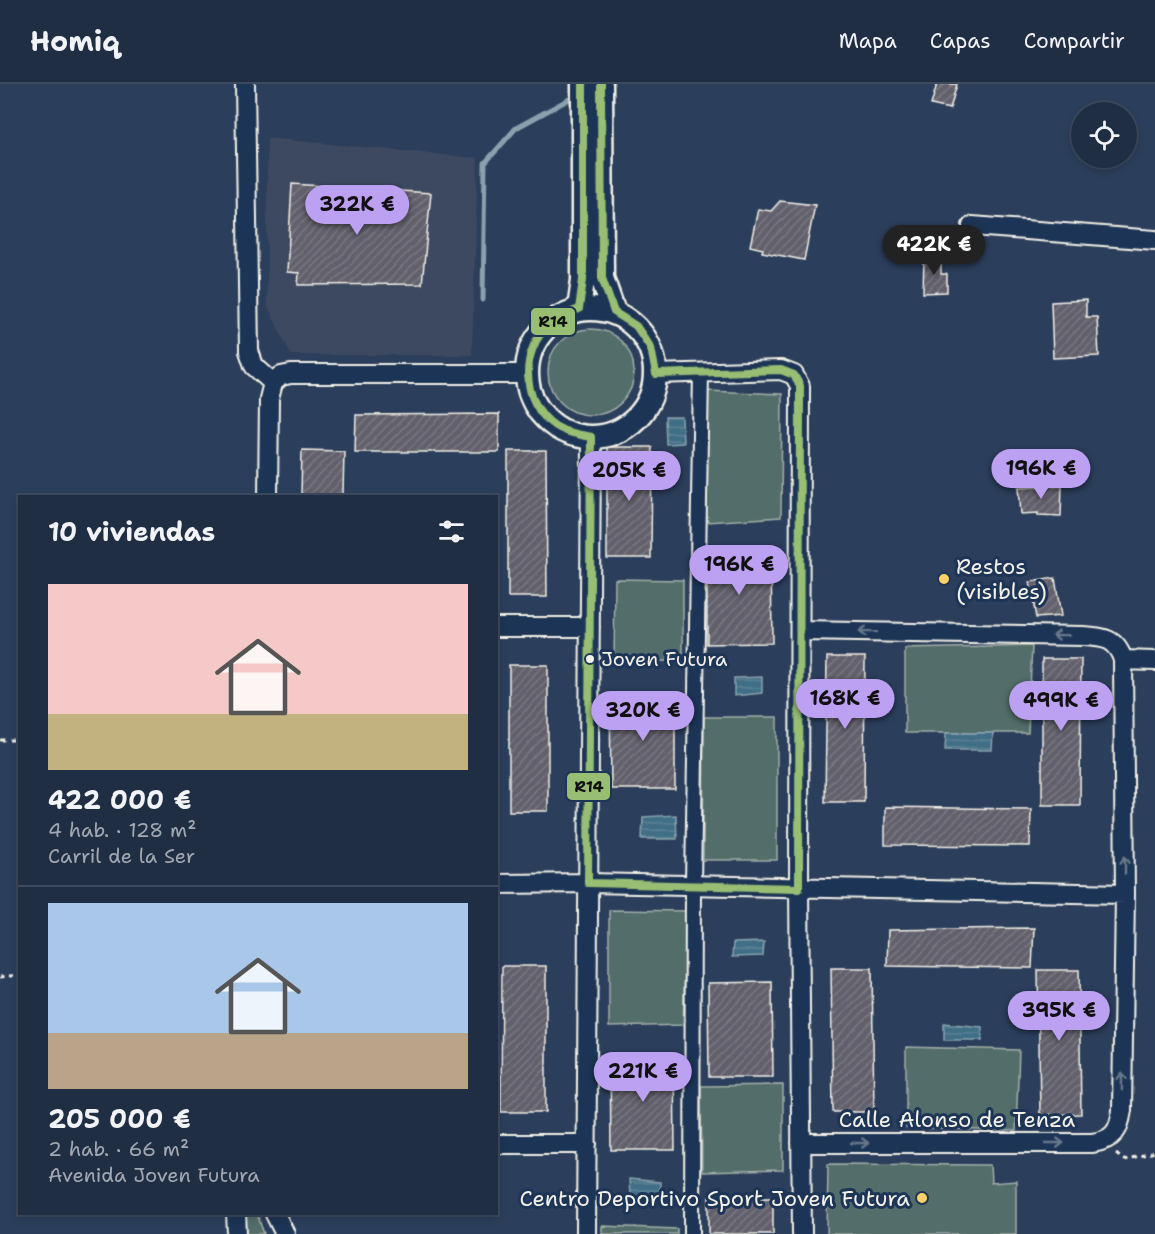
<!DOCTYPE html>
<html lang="es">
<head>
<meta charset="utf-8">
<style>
	body { margin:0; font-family:"Shantell Sans",sans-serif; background:#28364b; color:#f1f3f6; height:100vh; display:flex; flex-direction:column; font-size:22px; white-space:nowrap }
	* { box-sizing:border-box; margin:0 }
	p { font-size:20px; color:#a2a8b2 }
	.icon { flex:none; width:33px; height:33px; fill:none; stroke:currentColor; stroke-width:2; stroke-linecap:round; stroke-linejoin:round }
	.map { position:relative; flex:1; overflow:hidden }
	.sheet { position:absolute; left:18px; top:411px; width:480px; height:720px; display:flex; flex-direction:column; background:#202e44; border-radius:0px; box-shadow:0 3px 9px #0003,0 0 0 2px #3d4a5d }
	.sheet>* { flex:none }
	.buttons { position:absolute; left:1071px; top:18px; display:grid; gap:12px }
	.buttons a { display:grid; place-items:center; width:66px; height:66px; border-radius:50%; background:#202e44; box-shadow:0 3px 9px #0003,0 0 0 2px #3d4a5d; font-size:30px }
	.price { position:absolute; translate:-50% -51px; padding:0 14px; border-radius:21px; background:#bca0f2; color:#111; font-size:20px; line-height:39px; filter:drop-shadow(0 2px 3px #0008) }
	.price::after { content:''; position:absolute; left:50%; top:36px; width:18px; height:14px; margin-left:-9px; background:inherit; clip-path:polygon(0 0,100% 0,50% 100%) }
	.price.current { background:#222; color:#fff }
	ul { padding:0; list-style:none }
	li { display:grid; align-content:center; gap:12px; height:318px; padding:0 30px }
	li+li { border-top:2px solid #3d4a5d }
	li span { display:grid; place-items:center; height:186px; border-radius:0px; color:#555 }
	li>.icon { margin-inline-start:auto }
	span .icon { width:108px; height:108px; fill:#fffc; stroke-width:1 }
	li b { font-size:26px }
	h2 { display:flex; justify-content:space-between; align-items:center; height:72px; padding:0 30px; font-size:26px }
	header { display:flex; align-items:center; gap:36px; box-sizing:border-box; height:84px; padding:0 30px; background:#202e44; border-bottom:2px solid #3d4a5d }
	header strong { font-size:28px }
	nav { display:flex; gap:33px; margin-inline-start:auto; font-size:21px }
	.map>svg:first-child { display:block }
</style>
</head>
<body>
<header>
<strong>Homiq</strong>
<nav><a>Mapa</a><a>Capas</a><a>Compartir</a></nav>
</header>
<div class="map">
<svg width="1155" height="1150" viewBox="0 0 1155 1150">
	<defs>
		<pattern id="water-rules" width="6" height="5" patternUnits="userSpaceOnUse" patternTransform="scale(1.5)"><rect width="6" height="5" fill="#416e86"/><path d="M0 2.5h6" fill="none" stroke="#5d8397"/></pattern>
		<pattern id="building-hatch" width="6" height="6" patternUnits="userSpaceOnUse" patternTransform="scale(1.5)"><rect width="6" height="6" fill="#62616c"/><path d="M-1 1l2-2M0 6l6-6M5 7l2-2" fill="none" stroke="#797881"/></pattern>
	</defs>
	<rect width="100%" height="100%" fill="#2b3e5b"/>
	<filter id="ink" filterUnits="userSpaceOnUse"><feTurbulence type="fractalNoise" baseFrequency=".0167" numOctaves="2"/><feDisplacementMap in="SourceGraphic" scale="12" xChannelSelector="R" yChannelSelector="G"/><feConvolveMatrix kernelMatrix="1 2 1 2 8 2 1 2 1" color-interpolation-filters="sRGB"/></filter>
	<g filter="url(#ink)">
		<!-- built -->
		<path fill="#3c4860" d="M267,54L478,74L472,271H291L267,221Z"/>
		<!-- park -->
		<path fill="#536d6a" stroke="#a4afa9" stroke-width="1.5" d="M548 288a43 43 0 1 1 86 0a43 43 0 1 1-86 0Z
			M706,307L782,310L781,433L706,438Z
			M615,495L683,496V576L614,580Z
			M1032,562L1028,649H905V565Z
			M704,633H777V776H703Z
			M609,826L687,827L683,941L609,943Z
			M906,963L1019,966L1016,1047L906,1044Z
			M783,1001V1086L702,1088L701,1002Z
			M828,1080L990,1081L991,1099L1016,1097V1150H827Z
			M244,1130H257L264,1150H246Z
			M602,1142L677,1145V1150H602Z"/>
		<!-- water -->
		<path fill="url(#water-rules)" stroke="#89a2ad" stroke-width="1.5" d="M665,333H682L683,359L666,360Z
			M762,593V609L734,612V594Z
			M946,649H993L992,666H945Z
			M676,731L677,755H642L643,733Z
			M764,858L763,872L732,873L733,859Z
			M944,939L982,943V956H944Z
			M629,1095L660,1098V1112H630Z"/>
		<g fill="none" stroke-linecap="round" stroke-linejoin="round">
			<!-- stream -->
			<path stroke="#89a2ad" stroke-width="5" d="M483,216L485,79L516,44L573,13"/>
		</g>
		<!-- building -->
		<path fill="url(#building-hatch)" stroke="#f4f1e8" stroke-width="1.5" d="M937,0H957L950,25L931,21Z
			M292,100L431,109L422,200L298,201L299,189L287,188Z
			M780,117L815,121L804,176L762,168L763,165L750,162L758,125L771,127Z
			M941,172V190H947V208L923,209L924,173Z
			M1086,216V233H1097L1099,272L1053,274L1051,218Z
			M499,330V368H355L356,331Z
			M607,363H652L651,474H607Z
			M302,366L344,367L343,412H301Z
			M508,367H546L547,513H508Z
			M1062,401L1061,432L1038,431V429L1021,430L1019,403Z
			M707,465H771L772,559L707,560Z
			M1055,494L1061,532L1036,534L1030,498Z
			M827,573H865L864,718H825Z
			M1042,575H1081L1080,721H1042Z
			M509,581H548V727H509Z
			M675,610V705H611L610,611Z
			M885,723L1031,725L1030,762L885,761Z
			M1034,844L1032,884L887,882L888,846Z
			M502,882H546V1028H501Z
			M831,884H872L874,1028H833Z
			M1038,886H1079L1081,1030L1040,1031Z
			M772,898L773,993H709L708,899Z
			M674,971L675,1066H611L610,972Z
			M709,1113H773V1150H709Z"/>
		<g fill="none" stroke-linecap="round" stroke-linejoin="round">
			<!-- pedestrian casing -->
			<g stroke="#f4f1e8" stroke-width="18">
				<path id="pedestrian" d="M692,1150L693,801L701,287"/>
			</g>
			<!-- minor casing -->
			<g stroke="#f4f1e8" stroke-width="22">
				<path id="minor" d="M245,0L249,267L254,282L273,299
					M972,142L1155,156
					M656,290L781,286L794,291L800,302L799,804L802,1150
					M273,299L281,292L291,290H527
					M268,412L269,315L273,299
					M496,543H590
					M801,547L1083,552C1103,553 1116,554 1123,576L1125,810L1122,1026C1119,1047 1114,1056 1092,1059H801
					M1123,576L1155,577
					M496,800L588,799L1125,810
					M496,1060H587
					M236,1130L237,1150
					M275,1130L285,1150
					M586,1150L591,353"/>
			</g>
			<!-- tertiary casing -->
			<g stroke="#f4f1e8" stroke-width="27">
				<path id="tertiary" d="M601,0L602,194L614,228
					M527 289a64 64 0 1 1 128 0a64 64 0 1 1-128 0Z
					M579,225L583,196V0"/>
			</g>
			<!-- path -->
			<path stroke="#f4f1e8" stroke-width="3" stroke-dasharray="4.5 4.5" stroke-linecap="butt" d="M545,244L560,225
				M0,656H20
				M0,893L20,891
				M1116,1070L1124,1076L1155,1068"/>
			<!-- pedestrian -->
			<use href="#pedestrian" stroke="#1d3557" stroke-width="14"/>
			<!-- minor -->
			<use href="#minor" stroke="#1d3557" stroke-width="18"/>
			<!-- tertiary -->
			<use href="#tertiary" stroke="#1d3557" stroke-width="22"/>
			<!-- bus-1 casing -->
			<g stroke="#1d3557" stroke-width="12">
				<path id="bus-1" d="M583,0V196L579,225C569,229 558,232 550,240C519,266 521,319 555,342C566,349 579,351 591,353L588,799L799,804L800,302L794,291L781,286L656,290L651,264L636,242L614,228L602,194L601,0"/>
			</g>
			<!-- bus-1 -->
			<use href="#bus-1" stroke="#97be72" stroke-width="8"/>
		</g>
		<!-- one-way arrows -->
		<defs><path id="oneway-shaft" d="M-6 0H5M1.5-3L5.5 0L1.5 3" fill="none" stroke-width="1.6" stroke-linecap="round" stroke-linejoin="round" transform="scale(1.5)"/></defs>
		<g stroke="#68778a">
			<use href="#oneway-shaft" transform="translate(867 548) rotate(-179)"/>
			<use href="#oneway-shaft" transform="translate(1061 551) rotate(-179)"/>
			<use href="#oneway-shaft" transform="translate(1125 781) rotate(-90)"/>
			<use href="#oneway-shaft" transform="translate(1122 997) rotate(-89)"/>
			<use href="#oneway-shaft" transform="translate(860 1059)"/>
			<use href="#oneway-shaft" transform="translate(1055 1059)"/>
		</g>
	</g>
	<!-- markers -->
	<g fill="#ffd166" stroke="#1d3557" stroke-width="2">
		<circle cx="944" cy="495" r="6"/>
		<circle cx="922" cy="1114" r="6"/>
	</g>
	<circle fill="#f4f1e8" stroke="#1d3557" stroke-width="2" cx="590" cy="575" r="5"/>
	<g text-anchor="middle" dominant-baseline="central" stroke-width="6" stroke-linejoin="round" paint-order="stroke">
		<!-- bus labels -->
		<g font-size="20" fill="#f4f1e8" stroke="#1d3557" text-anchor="start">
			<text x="601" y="575">Joven Futura</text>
		</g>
		<!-- poi labels -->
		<g font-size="22" fill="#f4f1e8" stroke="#1d3557" text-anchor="start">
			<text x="956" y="482">Restos<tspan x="956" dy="25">(visibles)</tspan></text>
			<text x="910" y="1114" text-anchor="end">Centro Deportivo Sport Joven Futura</text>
		</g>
		<!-- street labels -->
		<g font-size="22" fill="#f4f1e8" stroke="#1d3557">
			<text x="957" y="1035">Calle Alonso de Tenza</text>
		</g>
	</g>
	<g stroke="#1d3557" stroke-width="2">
		<rect x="530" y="223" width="46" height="29" rx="6" fill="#97be72"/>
		<rect x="566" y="688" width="45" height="29" rx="6" fill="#97be72"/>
	</g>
	<g font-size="16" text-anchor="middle" font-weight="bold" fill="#111">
		<text x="553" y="243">R14</text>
		<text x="589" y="708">R14</text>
	</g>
</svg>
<div class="buttons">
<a><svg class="icon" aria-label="locate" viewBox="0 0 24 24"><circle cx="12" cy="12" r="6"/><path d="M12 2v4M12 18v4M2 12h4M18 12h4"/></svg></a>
</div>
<b class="price" style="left:357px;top:152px">322K €</b>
<b class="price current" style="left:934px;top:192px">422K €</b>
<b class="price" style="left:1041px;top:416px">196K €</b>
<b class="price" style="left:629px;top:418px">205K €</b>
<b class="price" style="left:739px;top:512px">196K €</b>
<b class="price" style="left:845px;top:646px">168K €</b>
<b class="price" style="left:1061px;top:648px">499K €</b>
<b class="price" style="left:643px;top:658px">320K €</b>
<b class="price" style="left:1059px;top:958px">395K €</b>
<b class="price" style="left:643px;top:1019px">221K €</b>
<section class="sheet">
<h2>10 viviendas<svg class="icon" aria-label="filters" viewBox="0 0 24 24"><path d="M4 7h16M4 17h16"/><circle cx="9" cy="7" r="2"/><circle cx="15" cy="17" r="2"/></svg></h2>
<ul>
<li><span style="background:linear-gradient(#f6c9c9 70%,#c2b280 0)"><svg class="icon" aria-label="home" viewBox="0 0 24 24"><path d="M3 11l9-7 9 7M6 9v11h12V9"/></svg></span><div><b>422 000 €</b><p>4 hab. · 128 m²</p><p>Carril de la Ser</p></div></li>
<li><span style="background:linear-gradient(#a9c7e8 70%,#b9a48a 0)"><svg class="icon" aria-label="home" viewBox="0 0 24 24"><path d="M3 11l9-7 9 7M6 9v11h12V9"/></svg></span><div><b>205 000 €</b><p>2 hab. · 66 m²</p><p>Avenida Joven Futura</p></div></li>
</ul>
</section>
</div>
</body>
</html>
